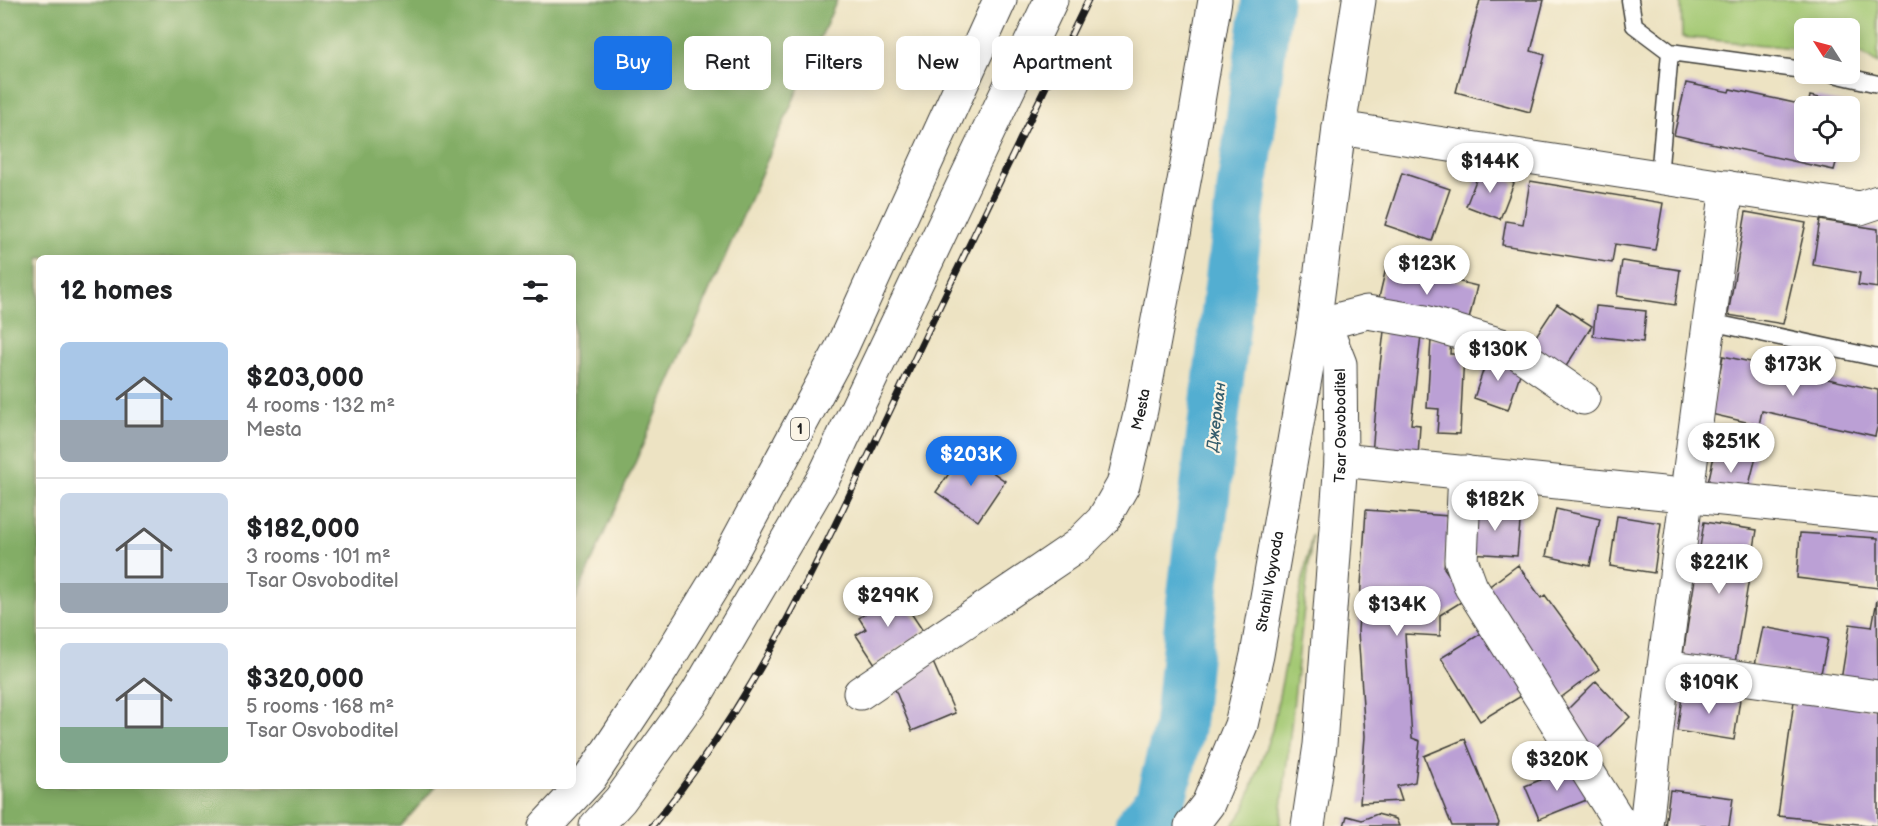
<!DOCTYPE html>
<html lang="en">
<head>
<meta charset="utf-8">
<style>
	body { margin:0; font-family:"Balsamiq Sans",sans-serif; background:#f2f2f2; color:#202124; height:100vh; display:flex; flex-direction:column; font-size:22px; white-space:nowrap }
	* { box-sizing:border-box; margin:0 }
	p { font-size:20px; color:#757577 }
	.icon { flex:none; width:33px; height:33px; fill:none; stroke:currentColor; stroke-width:2; stroke-linecap:round; stroke-linejoin:round }
	.map { position:relative; flex:1; overflow:hidden }
	.side { position:absolute; left:36px; top:255px; width:540px; height:534px; display:flex; flex-direction:column; background:#fff; border-radius:9px; box-shadow:0 3px 15px #0003 }
	.side>* { flex:none }
	.banner { position:absolute; left:594px; top:36px; width:570px; height:54px; display:flex; gap:12px }
	.needle { width:39px; rotate:306deg }
	.controls { position:absolute; left:1794px; top:18px; display:grid; gap:12px }
	.controls a { display:grid; place-items:center; width:66px; height:66px; border-radius:9px; background:#fff; box-shadow:0 3px 15px #0003; font-size:30px }
	.price { position:absolute; translate:-50% -51px; padding:0 14px; border-radius:21px; background:#fff; color:#222; font-size:20px; line-height:39px; filter:drop-shadow(0 2px 3px #0008) }
	.price::after { content:''; position:absolute; left:50%; top:36px; width:18px; height:14px; margin-left:-9px; background:inherit; clip-path:polygon(0 0,100% 0,50% 100%) }
	.price.selected { background:#1a73e8; color:#fff }
	ul { padding:0; list-style:none }
	li { display:flex; align-items:center; gap:18px; height:150px; padding:0 24px }
	li+li { border-top:2px solid #e0e0e0 }
	li span { display:grid; place-items:center; flex:none; width:168px; height:120px; border-radius:9px; color:#555 }
	li>.icon { margin-inline-start:auto }
	span .icon { width:72px; height:72px; fill:#fffc; stroke-width:1 }
	li b { font-size:26px }
	h2 { display:flex; justify-content:space-between; align-items:center; height:72px; padding:0 24px; font-size:26px }
	.pill { padding:0 21px; border-radius:9px; background:#fff; box-shadow:0 3px 15px #0003; font-size:21px; line-height:54px }
	.pill.selected { background:#1a73e8; color:#fff }
	.map>svg:first-child { display:block }
</style>
</head>
<body>
<div class="map">
<svg width="1878" height="826" viewBox="0 0 1878 826">
	<rect width="100%" height="100%" fill="#fcf5e5"/>
	<filter id="ink" filterUnits="userSpaceOnUse"><feTurbulence type="fractalNoise" baseFrequency=".0167" numOctaves="2"/><feDisplacementMap in="SourceGraphic" scale="12" xChannelSelector="R" yChannelSelector="G"/><feConvolveMatrix kernelMatrix="1 2 1 2 8 2 1 2 1" color-interpolation-filters="sRGB"/></filter>
	<filter id="wash" filterUnits="userSpaceOnUse"><feTurbulence type="fractalNoise" baseFrequency=".008" numOctaves="4" result="noise"/><feDisplacementMap in="SourceGraphic" scale="24" xChannelSelector="R" yChannelSelector="G"/><feGaussianBlur stdDeviation="1.35" result="paint"/><feColorMatrix in="noise" values="0 0 0 0 0 0 0 0 0 0 0 0 0 0 0 0 0 1.4 0 .05"/><feComposite in="paint" operator="in"/></filter>
	<g filter="url(#wash)">
		<rect width="100%" height="100%" fill="#ede3c3"/>
		<!-- green -->
		<path fill="#a4c974" stroke="#607248" stroke-width="1.5" d="M1681,0H1878V64L1863,54L1850,53V28H1804V49L1682,37Z
			M1312,535L1280,826H1232L1244,810L1272,730Z"/>
		<!-- forest -->
		<path fill="#83ad66" stroke="#506441" stroke-width="1.5" d="M0,0H837L573,605V258H39V786H436L401,826H0Z"/>
		<g fill="none" stroke-linecap="round" stroke-linejoin="round">
			<!-- river -->
			<path stroke="#53aed1" stroke-width="51" d="M1140,826L1160,802L1179,728L1192,599L1233,258L1267,0"/>
		</g>
		<g id="blocks">
			<!-- building -->
			<path fill="#bba0d5" d="M1480,0H1544L1531,51L1545,55L1530,112L1456,92Z
				M1686,83L1729,92L1730,89L1804,105V152H1839L1834,170L1674,135Z
				M1810,96L1849,104V106H1808Z
				M1480,170L1514,183L1500,219L1466,206Z
				M1402,173L1450,189L1432,241L1385,225Z
				M1530,181L1663,203L1655,250L1615,244L1612,263L1502,245L1506,221L1523,224Z
				M1746,212L1806,223L1783,324L1728,315Z
				M1820,220L1878,229V288L1858,285L1860,273L1813,265Z
				M1622,261L1680,270L1675,305L1617,296Z
				M1387,264L1477,286L1467,328L1377,306Z
				M1557,304L1592,326L1565,368L1530,345Z
				M1596,306L1646,311L1643,342L1593,336Z
				M1384,331L1421,335L1411,424L1420,425L1418,457L1372,454L1378,383Z
				M1431,339L1451,340L1450,354H1464L1460,434L1437,433L1439,409L1427,408Z
				M1489,353L1523,365L1508,410L1474,398Z
				M1723,356L1878,390V424L1875,436L1762,411L1759,425L1711,414Z
				M1716,447L1756,457L1745,501L1706,492Z
				M964,452L1005,481L978,521L936,492Z
				M1473,509L1521,512L1517,556L1469,553Z
				M1556,509L1600,519L1590,566L1546,556Z
				M1366,510L1449,516L1444,568L1466,599L1440,615V636L1405,634L1412,738L1420,741L1415,782L1397,786L1402,801L1360,803L1365,736L1358,631Z
				M1617,516L1661,523L1654,573L1610,566Z
				M1704,522L1757,530L1734,669L1682,661Z
				M1800,533L1878,538V588L1797,578Z
				M1518,565L1541,598L1545,595L1599,669L1559,699L1487,588Z
				M897,592L923,631L875,664L856,635L866,629L859,618Z
				M1877,600L1878,685L1841,680L1850,624L1872,627Z
				M1763,627L1828,639L1820,678L1755,665Z
				M1490,628L1528,692L1480,721L1441,658Z
				M932,660L955,713L912,731L890,677Z
				M1596,681L1630,717L1593,753L1559,718Z
				M1683,691L1740,699L1734,740L1677,731Z
				M1794,701L1878,709V826L1778,816Z
				M1465,739L1499,823L1498,826H1452L1424,756Z
				M1575,766L1589,799L1539,819L1525,786Z
				M1670,790L1733,798L1729,826H1665Z
				M1377,814L1396,819L1399,826H1344L1347,816L1362,820Z"/>
		</g>
	</g>
	<g filter="url(#ink)">
		<use href="#blocks" fill-opacity="0" stroke="#3b3a35" stroke-width="1.5"/>
		<g fill="none" stroke-linecap="round" stroke-linejoin="round">
			<!-- lane casing -->
			<g stroke="#3b3a35" stroke-width="19">
				<path id="lane" d="M1630,0L1634,25L1670,52L1659,177
					M1670,52L1804,70
					M1834,74L1878,84
					M1710,322L1878,358"/>
			</g>
			<!-- street casing -->
			<g stroke="#3b3a35" stroke-width="35">
				<g id="street">
					<path d="M1339,128L1860,208L1878,202"/>
					<path d="M1314,326L1367,312L1425,322L1511,348L1583,398"/>
					<path d="M1341,460L1878,515"/>
					<path d="M1465,472L1461,560L1471,587L1622,826"/>
					<path d="M1664,667L1878,697"/>
					<path id="s1" d="M860,693L1077,546L1103,520L1123,485L1141,410L1190,149L1215,0"/>
					<path d="M1646,826L1664,667L1727,187"/>
				</g>
			</g>
			<!-- secondary casing -->
			<g stroke="#3b3a35" stroke-width="35">
				<g id="secondary">
					<path id="s2" d="M1191,826L1208,804L1241,725L1257,655L1314,326L1339,128L1359,0"/>
					<path id="s3" d="M1308,826L1320,745L1341,460L1340,364L1329,336L1314,326"/>
				</g>
			</g>
			<!-- primary casing -->
			<g stroke="#3b3a35" stroke-width="35">
				<path id="primary" d="M545,826L590,778L657,677L719,576L841,349L1000,0
					M596,826L620,800L696,695L824,477L1051,0"/>
			</g>
			<!-- lane -->
			<use href="#lane" stroke="#fff" stroke-width="16"/>
			<!-- street -->
			<use href="#street" stroke="#fff" stroke-width="33"/>
			<!-- secondary -->
			<use href="#secondary" stroke="#fff" stroke-width="33"/>
			<!-- primary -->
			<use href="#primary" stroke="#fff" stroke-width="33"/>
			<!-- rail casing -->
			<g stroke="#1c1c1c" stroke-width="7">
				<path id="rail" d="M652,826C753,705 818,560 886,419C952,279 1020,140 1088,0"/>
			</g>
			<!-- rail -->
			<use href="#rail" stroke="#fcf5e5" stroke-width="4.5" stroke-dasharray="14" stroke-linecap="butt"/>
		</g>
	</g>
	<g text-anchor="middle" dominant-baseline="central" stroke-width="4.5" stroke-linejoin="round" paint-order="stroke">
		<!-- shield labels -->
		<rect fill="#fcf5e5" stroke="#5f5d58" stroke-width="1.5" x="791" y="418" width="18" height="22" rx="4.5"/>
		<g font-size="14" font-weight="bold" fill="#1c1c1c">
			<text x="800" y="429">1</text>
		</g>
		<!-- street labels -->
		<g font-size="15" fill="#1c1c1c" stroke="#fcf5e5">
			<text stroke="none"><textPath href="#s1" startOffset="417">Mesta</textPath></text>
			<text stroke="none"><textPath href="#s3" startOffset="402">Tsar Osvoboditel</textPath></text>
			<text stroke="none"><textPath href="#s2" startOffset="260">Strahil Voyvoda</textPath></text>
		</g>
		<!-- water labels -->
		<g font-size="16" font-style="italic" fill="#355e6d" stroke="#fcf5e5">
			<text transform="translate(1217 417) rotate(-83)">Джерман</text>
		</g>
	</g>
</svg>
<div class="controls">
<a><svg class="needle" viewBox="-14 -14 28 28"><path d="M0-13l5 13h-10z" fill="#e53935"/><path d="M0 13l5-13h-10z" fill="#757577"/></svg></a>
<a><svg class="icon" aria-label="locate" viewBox="0 0 24 24"><circle cx="12" cy="12" r="6"/><path d="M12 2v4M12 18v4M2 12h4M18 12h4"/></svg></a>
</div>
<b class="price" style="left:1490px;top:194px">$144K</b>
<b class="price" style="left:1427px;top:296px">$123K</b>
<b class="price" style="left:1498px;top:382px">$130K</b>
<b class="price" style="left:1793px;top:397px">$173K</b>
<b class="price" style="left:1731px;top:474px">$251K</b>
<b class="price selected" style="left:971px;top:487px">$203K</b>
<b class="price" style="left:1495px;top:532px">$182K</b>
<b class="price" style="left:1719px;top:595px">$221K</b>
<b class="price" style="left:888px;top:628px">$299K</b>
<b class="price" style="left:1397px;top:637px">$134K</b>
<b class="price" style="left:1709px;top:715px">$109K</b>
<b class="price" style="left:1557px;top:792px">$320K</b>
<div class="banner">
<a class="pill selected">Buy</a>
<a class="pill">Rent</a>
<a class="pill">Filters</a>
<a class="pill">New</a>
<a class="pill">Apartment</a>
</div>
<section class="side">
<h2>12 homes<svg class="icon" aria-label="filters" viewBox="0 0 24 24"><path d="M4 7h16M4 17h16"/><circle cx="9" cy="7" r="2"/><circle cx="15" cy="17" r="2"/></svg></h2>
<ul>
<li><span style="background:linear-gradient(#a9c7e8 65%,#9aa5b1 0)"><svg class="icon" aria-label="home" viewBox="0 0 24 24"><path d="M3 11l9-7 9 7M6 9v11h12V9"/></svg></span><div><b>$203,000</b><p>4 rooms · 132 m²</p><p>Mesta</p></div></li>
<li><span style="background:linear-gradient(#c9d6e8 75%,#9aa5b1 0)"><svg class="icon" aria-label="home" viewBox="0 0 24 24"><path d="M3 11l9-7 9 7M6 9v11h12V9"/></svg></span><div><b>$182,000</b><p>3 rooms · 101 m²</p><p>Tsar Osvoboditel</p></div></li>
<li><span style="background:linear-gradient(#c9d6e8 70%,#7fa58c 0)"><svg class="icon" aria-label="home" viewBox="0 0 24 24"><path d="M3 11l9-7 9 7M6 9v11h12V9"/></svg></span><div><b>$320,000</b><p>5 rooms · 168 m²</p><p>Tsar Osvoboditel</p></div></li>
</ul>
</section>
</div>
</body>
</html>
